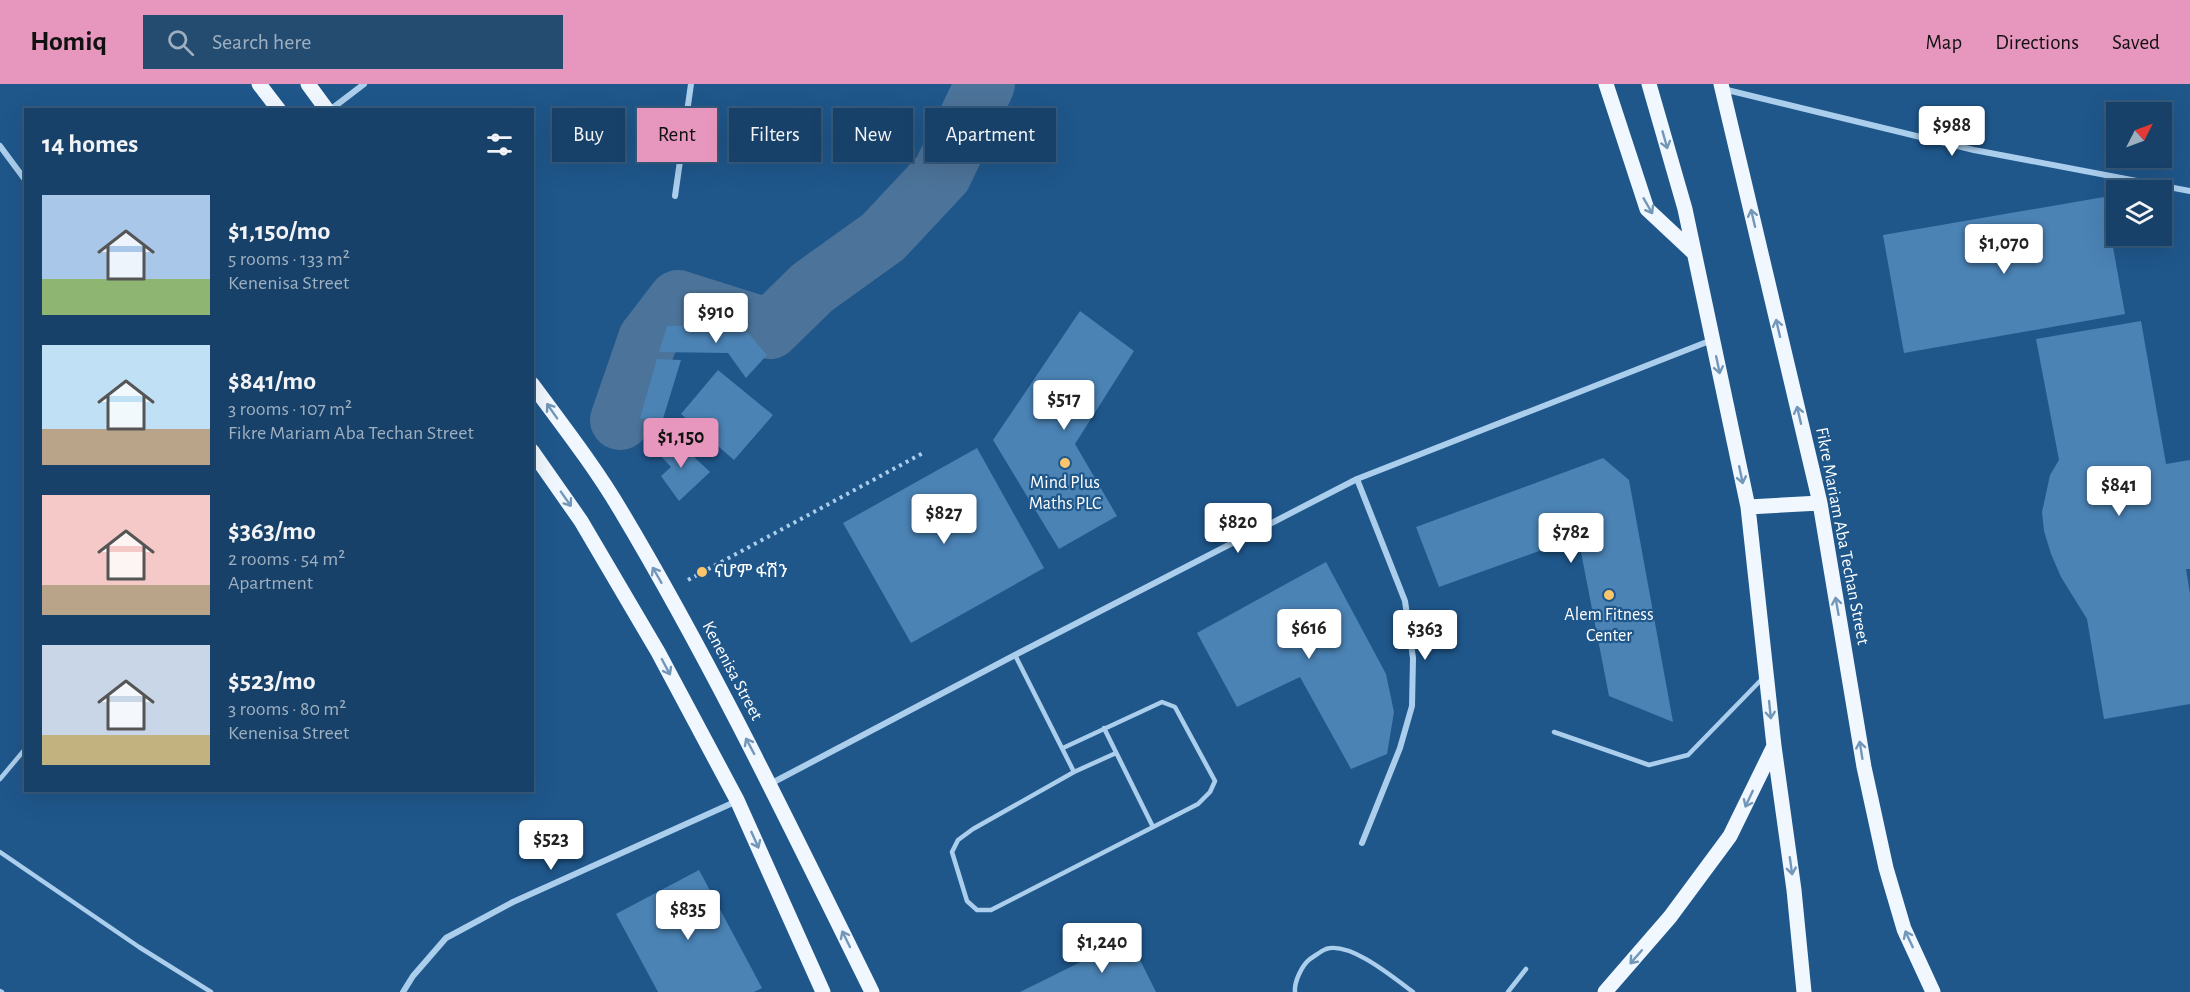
<!DOCTYPE html>
<html lang="en">
<head>
<meta charset="utf-8">
<style>
	body { margin:0; font-family:"Alegreya Sans","Noto Sans Ethiopic",sans-serif; background:#244c71; color:#f1f3f6; height:100vh; display:flex; flex-direction:column; font-size:22px; white-space:nowrap }
	* { box-sizing:border-box; margin:0 }
	p { font-size:20px; color:#9eafc0 }
	.icon { flex:none; width:33px; height:33px; fill:none; stroke:currentColor; stroke-width:2; stroke-linecap:round; stroke-linejoin:round }
	.map { position:relative; flex:1; overflow:hidden }
	.details { position:absolute; left:24px; top:24px; width:510px; height:684px; display:flex; flex-direction:column; background:#174168; border-radius:0px; box-shadow:0 6px 24px #0002,0 0 0 2px #365a7c }
	.details>* { flex:none }
	.top-card { position:absolute; left:552px; top:24px; width:570px; height:54px; display:flex; gap:12px }
	.needle { width:39px; rotate:48deg }
	.controls { position:absolute; left:2106px; top:18px; display:grid; gap:12px }
	.controls a { display:grid; place-items:center; width:66px; height:66px; border-radius:0px; background:#174168; box-shadow:0 6px 24px #0002,0 0 0 2px #365a7c; font-size:30px }
	.price { position:absolute; translate:-50% -51px; padding:0 14px; border-radius:6px; background:#fff; color:#222; font-size:20px; line-height:39px; filter:drop-shadow(0 2px 3px #0008) }
	.price::after { content:''; position:absolute; left:50%; top:36px; width:18px; height:14px; margin-left:-9px; background:inherit; clip-path:polygon(0 0,100% 0,50% 100%) }
	.price.active { background:#e797bd; color:#111 }
	ul { padding:0; list-style:none }
	li { display:flex; align-items:center; gap:18px; height:150px; padding:0 18px }
	li span { display:grid; place-items:center; flex:none; width:168px; height:120px; border-radius:0px; color:#555 }
	li>.icon { margin-inline-start:auto }
	span .icon { width:72px; height:72px; fill:#fffc; stroke-width:1 }
	li b { font-size:26px }
	h2 { display:flex; justify-content:space-between; align-items:center; height:72px; padding:0 18px; font-size:26px }
	.tag { padding:0 21px; border-radius:0px; background:#174168; box-shadow:0 6px 24px #0002,0 0 0 2px #365a7c; font-size:21px; line-height:54px }
	.tag.active { background:#e797bd; color:#111 }
	header { display:flex; align-items:center; gap:36px; box-sizing:border-box; height:84px; padding:0 30px; background:#e797bd; color:#111 }
	header strong { font-size:28px }
	nav { display:flex; gap:33px; margin-inline-start:auto; font-size:21px }
	.search { width:420px; height:54px; background:#244c71; display:flex; align-items:center; gap:15px; box-sizing:border-box; padding:0 21px; border-radius:0px; color:#9eafc0; font-size:22px }
	.map>svg:first-child { display:block }
</style>
</head>
<body>
<header>
<strong>Homiq</strong>
<div class="search"><svg class="icon" aria-label="search" viewBox="0 0 24 24"><circle cx="10" cy="10" r="6"/><path d="M15 15l6 6"/></svg>Search here</div>
<nav><a>Map</a><a>Directions</a><a>Saved</a></nav>
</header>
<div class="map">
<svg width="2190" height="908" viewBox="0 0 2190 908">
	<rect width="100%" height="100%" fill="#1f578b"/>
	<g fill="none" stroke-linecap="round" stroke-linejoin="round">
		<!-- river -->
		<path stroke="#4c7399" stroke-width="60" d="M620,336L648,255L678,216L770,245L812,204L883,153L942,90L985,0"/>
	</g>
	<!-- building -->
	<path fill="#4b83b5" d="M2104,113L2125,230L1904,269L1883,151Z
		M1080,227L1134,267L1075,360L1117,432L1059,465L993,356Z
		M2141,237L2166,380L2190,376V485H2186L2190,510V620L2104,635L2087,535L2061,493L2051,470L2044,447L2042,428L2046,410L2050,391L2059,376L2036,255Z
		M741,241L767,271L746,294L728,269L659,268L667,242Z
		M657,275L681,276L662,338L640,334Z
		M718,286L773,331L734,376L681,330Z
		M672,352L710,388L679,417L661,392L671,383L657,368Z
		M977,364L1044,484L911,559L843,439Z
		M1603,374L1629,396L1673,638L1609,612L1578,453L1439,503L1416,443Z
		M1326,478L1386,590L1394,628L1387,670L1351,685L1300,593L1237,623L1197,549Z
		M699,786L762,904L754,908H658L616,830Z
		M1129,854L1156,908H1020Z"/>
	<g fill="none" stroke-linecap="round" stroke-linejoin="round">
		<!-- path -->
		<path stroke="#abceec" stroke-width="4" stroke-dasharray="3 4.5" stroke-linecap="butt" d="M688,496L923,369"/>
		<!-- lane -->
		<path stroke="#abceec" stroke-width="4.5" d="M1015,571L1074,688
			M1104,644L1153,743
			M1554,648L1649,681L1688,671L1762,595
			M1063,664L1162,618L1175,623L1215,697L1210,708L1198,720L991,826H977L967,817L952,768L958,756L973,745L1074,688L1116,669
			M0,695L26,664
			M0,768L139,863L211,908
			M0,907L2,908
			M1295,908C1294,898 1302,881 1310,875C1315,872 1321,867 1326,865C1350,857 1394,894 1413,908
			M1508,908L1526,885"/>
		<!-- street -->
		<path stroke="#abceec" stroke-width="6" d="M1723,5L1974,66L2190,107
			M330,26L364,0
			M0,62L26,97
			M675,112L691,0
			M1357,395L1405,517L1413,574L1412,622L1400,664L1362,759
			M770,700L1015,571L1357,395L1712,256
			M403,908L413,892L446,854L513,818L737,717"/>
		<!-- primary -->
		<path stroke="#f0f7fe" stroke-width="15" d="M259,0L279,26
			M308,0L327,26
			M1606,0L1647,125L1694,169
			M1649,0L1685,125L1748,423L1774,662L1794,806L1804,908
			M1721,0L1820,419L1864,683L1886,784L1904,845L1933,908
			M532,300C563,342 595,383 621,427C714,583 792,746 872,908
			M532,367L581,437L658,568L737,716L823,908
			M1748,423L1820,419
			M1605,908L1670,833L1730,752L1774,662"/>
	</g>
	<!-- one-way arrows -->
	<defs><path id="oneway-shaft" d="M-6 0H5M1.5-3L5.5 0L1.5 3" fill="none" stroke-width="1.6" stroke-linecap="round" stroke-linejoin="round" transform="scale(1.5)"/></defs>
	<g stroke="#7397b9">
		<use href="#oneway-shaft" transform="translate(1665 56) rotate(74)"/>
		<use href="#oneway-shaft" transform="translate(1648 122) rotate(60)"/>
		<use href="#oneway-shaft" transform="translate(1753 134) rotate(-103)"/>
		<use href="#oneway-shaft" transform="translate(1778 244) rotate(-103)"/>
		<use href="#oneway-shaft" transform="translate(1718 281) rotate(78)"/>
		<use href="#oneway-shaft" transform="translate(552 327) rotate(-125)"/>
		<use href="#oneway-shaft" transform="translate(1799 331) rotate(-103)"/>
		<use href="#oneway-shaft" transform="translate(1741 391) rotate(78)"/>
		<use href="#oneway-shaft" transform="translate(566 415) rotate(55)"/>
		<use href="#oneway-shaft" transform="translate(657 491) rotate(-120)"/>
		<use href="#oneway-shaft" transform="translate(1837 522) rotate(-100)"/>
		<use href="#oneway-shaft" transform="translate(666 583) rotate(62)"/>
		<use href="#oneway-shaft" transform="translate(1770 626) rotate(84)"/>
		<use href="#oneway-shaft" transform="translate(750 662) rotate(-118)"/>
		<use href="#oneway-shaft" transform="translate(1861 666) rotate(-99)"/>
		<use href="#oneway-shaft" transform="translate(1749 715) rotate(115)"/>
		<use href="#oneway-shaft" transform="translate(755 756) rotate(66)"/>
		<use href="#oneway-shaft" transform="translate(1791 782) rotate(82)"/>
		<use href="#oneway-shaft" transform="translate(846 855) rotate(-116)"/>
		<use href="#oneway-shaft" transform="translate(1909 855) rotate(-115)"/>
		<use href="#oneway-shaft" transform="translate(1636 873) rotate(131)"/>
	</g>
	<!-- markers -->
	<g fill="#fac56b" stroke="#1f578b" stroke-width="2">
		<circle cx="1065" cy="379" r="6"/>
		<circle cx="702" cy="488" r="6"/>
		<circle cx="1609" cy="511" r="6"/>
	</g>
	<g text-anchor="middle" dominant-baseline="central" stroke-width="4.5" stroke-linejoin="round" paint-order="stroke">
		<!-- poi labels -->
		<g font-size="18" fill="#fff" stroke="#1f578b">
			<text x="1065" y="399">Mind Plus<tspan x="1065" dy="21">Maths PLC</tspan></text>
			<text x="714" y="488" text-anchor="start">ናሆም ፋሽን</text>
			<text x="1609" y="531">Alem Fitness<tspan x="1609" dy="21">Center</tspan></text>
		</g>
		<!-- street labels -->
		<g font-size="18" fill="#fff" stroke="#1f578b">
			<text transform="translate(1842 452) rotate(79)">Fikre Mariam Aba Techan Street</text>
			<text transform="translate(732 587) rotate(62)">Kenenisa Street</text>
		</g>
	</g>
</svg>
<div class="controls">
<a><svg class="needle" viewBox="-14 -14 28 28"><path d="M0-13l5 13h-10z" fill="#e53935"/><path d="M0 13l5-13h-10z" fill="#9eafc0"/></svg></a>
<a><svg class="icon" aria-label="layers" viewBox="0 0 24 24"><path d="M12 4l9 5-9 5-9-5zM3 14l9 5 9-5"/></svg></a>
</div>
<b class="price" style="left:1952px;top:73px">$988</b>
<b class="price" style="left:2004px;top:191px">$1,070</b>
<b class="price" style="left:716px;top:260px">$910</b>
<b class="price" style="left:1064px;top:347px">$517</b>
<b class="price active" style="left:681px;top:385px">$1,150</b>
<b class="price" style="left:2119px;top:433px">$841</b>
<b class="price" style="left:944px;top:461px">$827</b>
<b class="price" style="left:1238px;top:470px">$820</b>
<b class="price" style="left:1571px;top:480px">$782</b>
<b class="price" style="left:1309px;top:576px">$616</b>
<b class="price" style="left:1425px;top:577px">$363</b>
<b class="price" style="left:551px;top:787px">$523</b>
<b class="price" style="left:688px;top:857px">$835</b>
<b class="price" style="left:1102px;top:890px">$1,240</b>
<div class="top-card">
<a class="tag">Buy</a>
<a class="tag active">Rent</a>
<a class="tag">Filters</a>
<a class="tag">New</a>
<a class="tag">Apartment</a>
</div>
<section class="details">
<h2>14 homes<svg class="icon" aria-label="filters" viewBox="0 0 24 24"><path d="M4 7h16M4 17h16"/><circle cx="9" cy="7" r="2"/><circle cx="15" cy="17" r="2"/></svg></h2>
<ul>
<li><span style="background:linear-gradient(#a9c7e8 70%,#8fb573 0)"><svg class="icon" aria-label="home" viewBox="0 0 24 24"><path d="M3 11l9-7 9 7M6 9v11h12V9"/></svg></span><div><b>$1,150/mo</b><p>5 rooms · 133 m²</p><p>Kenenisa Street</p></div></li>
<li><span style="background:linear-gradient(#bfe0f5 70%,#b9a48a 0)"><svg class="icon" aria-label="home" viewBox="0 0 24 24"><path d="M3 11l9-7 9 7M6 9v11h12V9"/></svg></span><div><b>$841/mo</b><p>3 rooms · 107 m²</p><p>Fikre Mariam Aba Techan Street</p></div></li>
<li><span style="background:linear-gradient(#f6c9c9 75%,#b9a48a 0)"><svg class="icon" aria-label="home" viewBox="0 0 24 24"><path d="M3 11l9-7 9 7M6 9v11h12V9"/></svg></span><div><b>$363/mo</b><p>2 rooms · 54 m²</p><p>Apartment</p></div></li>
<li><span style="background:linear-gradient(#c9d6e8 75%,#c2b280 0)"><svg class="icon" aria-label="home" viewBox="0 0 24 24"><path d="M3 11l9-7 9 7M6 9v11h12V9"/></svg></span><div><b>$523/mo</b><p>3 rooms · 80 m²</p><p>Kenenisa Street</p></div></li>
</ul>
</section>
</div>
</body>
</html>
